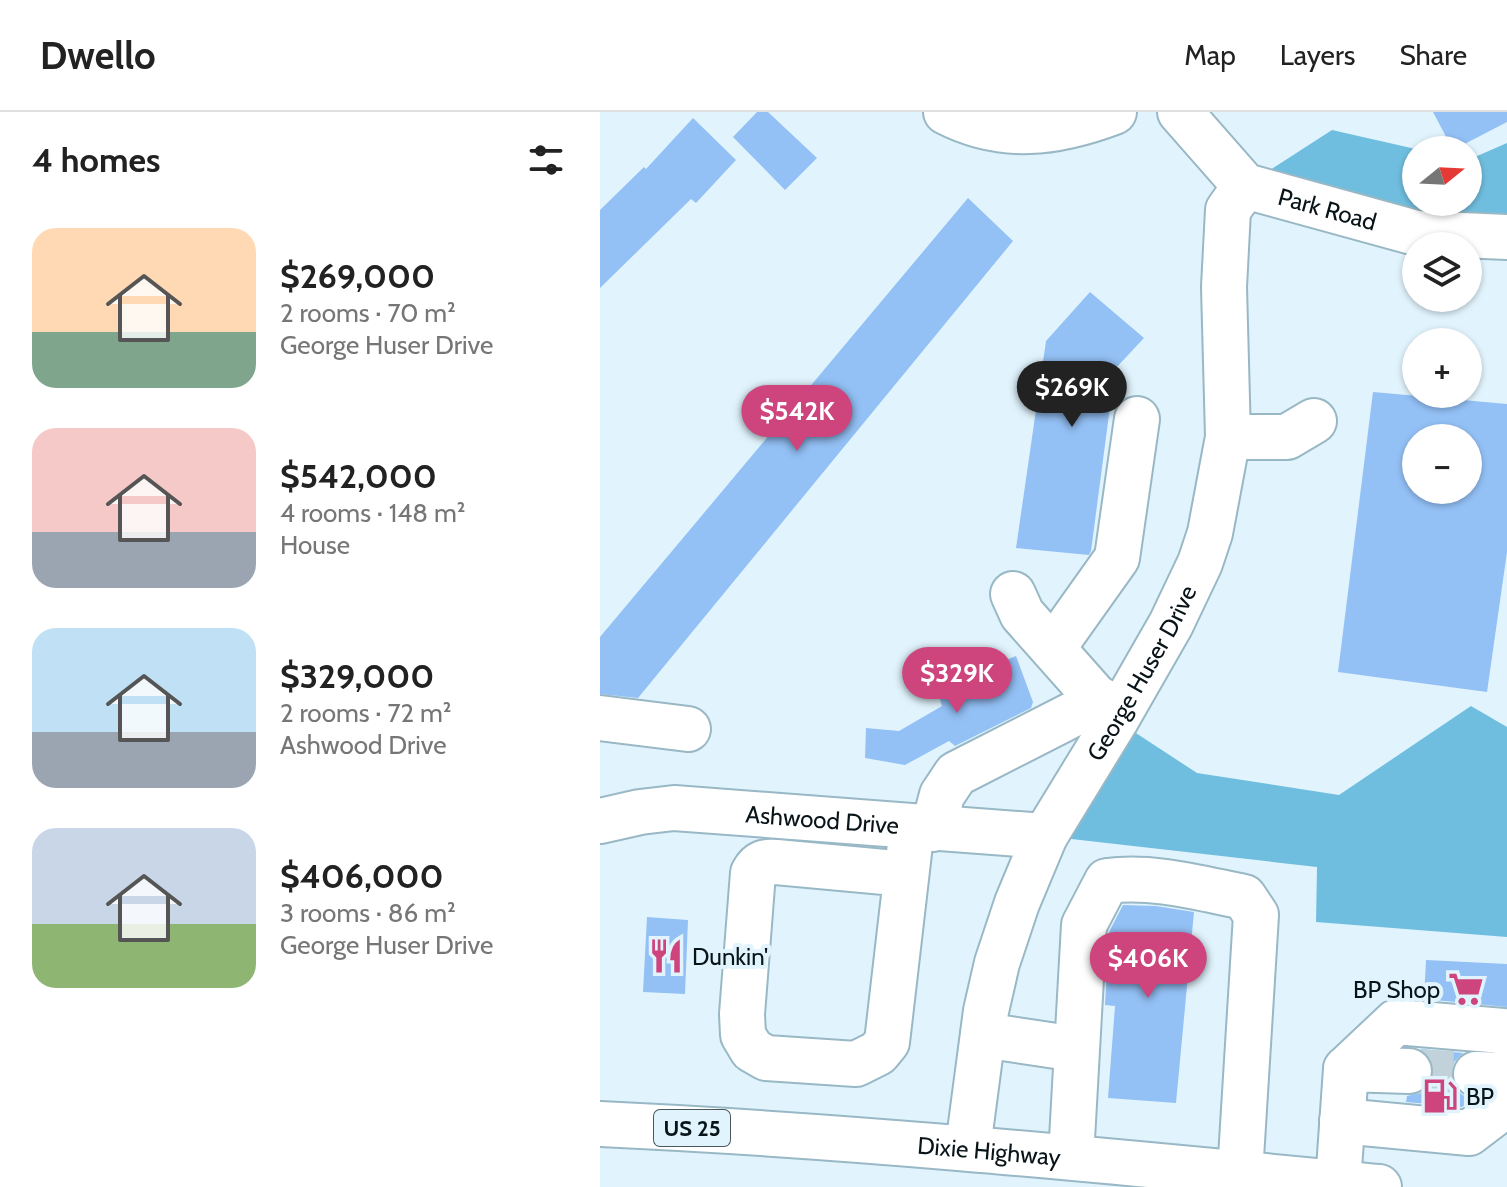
<!DOCTYPE html>
<html lang="en">
<head>
<meta charset="utf-8">
<style>
	body { margin:0; font-family:Cabin,sans-serif; background:#f6f6f6; color:#222; height:100vh; display:flex; flex-direction:column; font-size:30px; white-space:nowrap }
	* { box-sizing:border-box; margin:0 }
	p { font-size:26px; color:#767676 }
	.icon { flex:none; width:44px; height:44px; fill:none; stroke:currentColor; stroke-width:2; stroke-linecap:round; stroke-linejoin:round }
	.map { position:relative; flex:1; overflow:hidden }
	.side { display:flex; flex-direction:column; background:#fff; width:600px }
	.side>* { flex:none }
	.needle { width:52px; rotate:72deg }
	.controls { position:absolute; left:802px; top:24px; display:grid; gap:16px }
	.controls a { display:grid; place-items:center; width:80px; height:80px; border-radius:50%; background:#fff; box-shadow:0 2px 6px #0004; font-size:40px }
	.price { position:absolute; translate:-50% -68px; padding:0 18px; border-radius:28px; background:#ce457e; color:#fff; font-size:26px; line-height:52px; filter:drop-shadow(0 2px 4px #0008) }
	.price::after { content:''; position:absolute; left:50%; top:48px; width:24px; height:18px; margin-left:-12px; background:inherit; clip-path:polygon(0 0,100% 0,50% 100%) }
	.price.current { background:#222; color:#fff }
	ul { padding:0; list-style:none }
	li { display:flex; align-items:center; gap:24px; height:200px; padding:0 32px }
	li span { display:grid; place-items:center; flex:none; width:224px; height:160px; border-radius:24px; color:#555 }
	li>.icon { margin-inline-start:auto }
	span .icon { width:96px; height:96px; fill:#fffc; stroke-width:1 }
	li b { font-size:34px }
	h2 { display:flex; justify-content:space-between; align-items:center; height:96px; padding:0 32px; font-size:34px }
	header { display:flex; align-items:center; gap:48px; box-sizing:border-box; height:112px; padding:0 40px; background:#fff; border-bottom:2px solid #e0e0e0 }
	header strong { font-size:38px }
	nav { display:flex; gap:44px; margin-inline-start:auto; font-size:28px }
	main { display:flex; flex:1; min-height:0 }
	.map>svg:first-child { display:block }
</style>
</head>
<body>
<header>
<strong>Dwello</strong>
<nav><a>Map</a><a>Layers</a><a>Share</a></nav>
</header>
<main>
<section class="side">
<h2>4 homes<svg class="icon" aria-label="filters" viewBox="0 0 24 24"><path d="M4 7h16M4 17h16"/><circle cx="9" cy="7" r="2"/><circle cx="15" cy="17" r="2"/></svg></h2>
<ul>
<li><span style="background:linear-gradient(#ffd9b3 65%,#7fa58c 0)"><svg class="icon" aria-label="home" viewBox="0 0 24 24"><path d="M3 11l9-7 9 7M6 9v11h12V9"/></svg></span><div><b>$269,000</b><p>2 rooms · 70 m²</p><p>George Huser Drive</p></div></li>
<li><span style="background:linear-gradient(#f6c9c9 65%,#9aa5b1 0)"><svg class="icon" aria-label="home" viewBox="0 0 24 24"><path d="M3 11l9-7 9 7M6 9v11h12V9"/></svg></span><div><b>$542,000</b><p>4 rooms · 148 m²</p><p>House</p></div></li>
<li><span style="background:linear-gradient(#bfe0f5 65%,#9aa5b1 0)"><svg class="icon" aria-label="home" viewBox="0 0 24 24"><path d="M3 11l9-7 9 7M6 9v11h12V9"/></svg></span><div><b>$329,000</b><p>2 rooms · 72 m²</p><p>Ashwood Drive</p></div></li>
<li><span style="background:linear-gradient(#c9d6e8 60%,#8fb573 0)"><svg class="icon" aria-label="home" viewBox="0 0 24 24"><path d="M3 11l9-7 9 7M6 9v11h12V9"/></svg></span><div><b>$406,000</b><p>3 rooms · 86 m²</p><p>George Huser Drive</p></div></li>
</ul>
</section>
<div class="map">
<svg width="907" height="1075" viewBox="0 0 907 1075">
	<rect width="100%" height="100%" fill="#e1f4fd"/>
	<!-- forest -->
	<path fill="#70bedf" d="M732,18L820,38H816V90H868V48L907,31V125L645,74Z
		M871,594L907,615V825L716,810L717,755L445,724L516,608L597,661L739,683Z"/>
	<!-- building -->
	<path fill="#93c0f5" fill-rule="evenodd" d="M157,0H168L217,46L185,78L133,25Z
		M833,0H907V10L853,38Z
		M93,6L136,48L96,91L91,87L0,176V98L44,55L46,57Z
		M368,86L413,129L38,586L0,582V525Z
		M490,180L544,226L515,257L491,439L489,443L416,436L446,229Z
		M773,280L907,292V440L887,580L738,560ZM816,326H868V378H816Z
		M416,544L433,590L431,596L355,634L349,629L305,653L265,646L266,616L299,619L342,594L337,577Z
		M523,793L556,794L594,800L576,991L508,986L515,894L505,893L509,820Z
		M47,805L88,808L85,882L43,880Z
		M826,848L907,852V895L824,887Z
		M821,937L863,941L854,950L851,962L854,974L862,983L873,986L862,995L806,990L807,984L820,981L830,973L834,961L831,947Z"/>
	<g fill="none" stroke-linecap="round" stroke-linejoin="round">
		<!-- minor-tunnel -->
		<path stroke="#c1d2db" stroke-width="44" stroke-dasharray="44 22" stroke-linecap="butt" d="M809,959L876,962"/>
		<!-- minor casing -->
		<g stroke="#99b8c5" stroke-width="48">
			<g id="minor">
				<path d="M346,0C402,29 456,22 514,0"/>
				<path id="s1" d="M580,0L645,74L816,121L907,125"/>
				<path d="M628,325H687L714,309"/>
				<path d="M413,482L422,502L516,608"/>
				<path d="M453,536L517,446L537,307"/>
				<path d="M0,606L88,617"/>
				<path id="s2" d="M0,709L40,700L74,696L445,724"/>
				<path d="M333,717L342,683L356,662L501,588"/>
				<path d="M306,762L176,750C165,749 159,750 153,761L142,902L143,923L152,938L166,946L256,952L278,941L287,930L312,715"/>
				<path d="M383,923L476,937"/>
				<path d="M746,957L796,910L903,919L907,923"/>
				<path d="M876,962L907,963"/>
				<path d="M742,1009L869,1021L907,992"/>
				<path id="s3" d="M368,1035L386,899L397,851L417,791L445,724L516,608L571,512L600,451L610,421L628,325L624,175L628,98L645,74"/>
				<path d="M471,1045L484,813L507,769C553,763 599,776 644,785L656,803L640,1062"/>
				<path d="M738,1071L746,957L809,959"/>
			</g>
		</g>
		<!-- major casing -->
		<g stroke="#99b8c5" stroke-width="48">
			<g id="major">
				<path id="s4" d="M0,1012C260,1024 519,1050 779,1075"/>
			</g>
		</g>
		<!-- minor -->
		<use href="#minor" stroke="#fff" stroke-width="44"/>
		<!-- major -->
		<use href="#major" stroke="#fff" stroke-width="44"/>
	</g>
	<!-- icons -->
	<defs>
		<g id="restaurant-bare" transform="scale(2.76)"><path d="M-5-6h1v4h1v-4h1v4h1v-4h1v5L-1.5 .5V6h-2V.5L-5-1ZM5-6V6H3V1.5H1.5Q1.5-4 5-6Z" fill="#ce457e" stroke="#e1f4fd" stroke-width="2.5" paint-order="stroke"/></g>
		<g id="supermarket-bare" transform="scale(2.76)"><path d="M-6-5.5h2.5l.6 2H6L4.5 2H-2.5L-4.4-4H-6ZM-1.5 3.2a1.3 1.3 0 1 0 .1 0ZM3 3.2a1.3 1.3 0 1 0 .1 0Z" fill="#ce457e" stroke="#e1f4fd" stroke-width="2.5" paint-order="stroke"/></g>
		<g id="fuel-bare" transform="scale(2.76)"><path d="M-5.5-6h7V0h2V4h1.3V-2.5L3-4.5l.8-.8L6-3V5H2.5V1h-1V6h-7ZM-4.2-4.7v3.2H.2V-4.7Z" fill="#ce457e" stroke="#e1f4fd" stroke-width="2.5" paint-order="stroke"/></g>
	</defs>
	<g fill-rule="evenodd">
		<use href="#restaurant-bare" x="66" y="844"/>
		<use href="#supermarket-bare" x="866" y="877"/>
		<use href="#fuel-bare" x="840" y="984"/>
	</g>
	<g text-anchor="middle" dominant-baseline="central" stroke-width="8" stroke-linejoin="round" paint-order="stroke">
		<!-- shield labels -->
		<rect fill="#e1f4fd" stroke="#4a575d" stroke-width="2" x="54" y="998" width="76" height="36" rx="6"/>
		<g font-size="22" font-weight="bold" fill="#091419">
			<text x="92" y="1016">US 25</text>
		</g>
		<!-- street labels -->
		<g font-size="24" fill="#091419" stroke="#e1f4fd">
			<text stroke="none"><textPath href="#s1" startOffset="184">Park Road</textPath></text>
			<text stroke="none"><textPath href="#s3" startOffset="512">George Huser Drive</textPath></text>
			<text stroke="none"><textPath href="#s2" startOffset="224">Ashwood Drive</textPath></text>
			<text stroke="none"><textPath href="#s4" startOffset="390">Dixie Highway</textPath></text>
		</g>
		<!-- poi labels -->
		<g font-size="24" fill="#091419" stroke="#e1f4fd" text-anchor="start">
			<text x="92" y="844">Dunkin'</text>
			<text x="840" y="877" text-anchor="end">BP Shop</text>
			<text x="866" y="984">BP</text>
		</g>
	</g>
</svg>
<div class="controls">
<a><svg class="needle" viewBox="-14 -14 28 28"><path d="M0-13l5 13h-10z" fill="#e53935"/><path d="M0 13l5-13h-10z" fill="#767676"/></svg></a>
<a><svg class="icon" aria-label="layers" viewBox="0 0 24 24"><path d="M12 4l9 5-9 5-9-5zM3 14l9 5 9-5"/></svg></a>
<a>+</a>
<a>−</a>
</div>
<b class="price current" style="left:472px;top:317px">$269K</b>
<b class="price" style="left:197px;top:341px">$542K</b>
<b class="price" style="left:357px;top:603px">$329K</b>
<b class="price" style="left:548px;top:888px">$406K</b>
</div>
</main>
</body>
</html>
